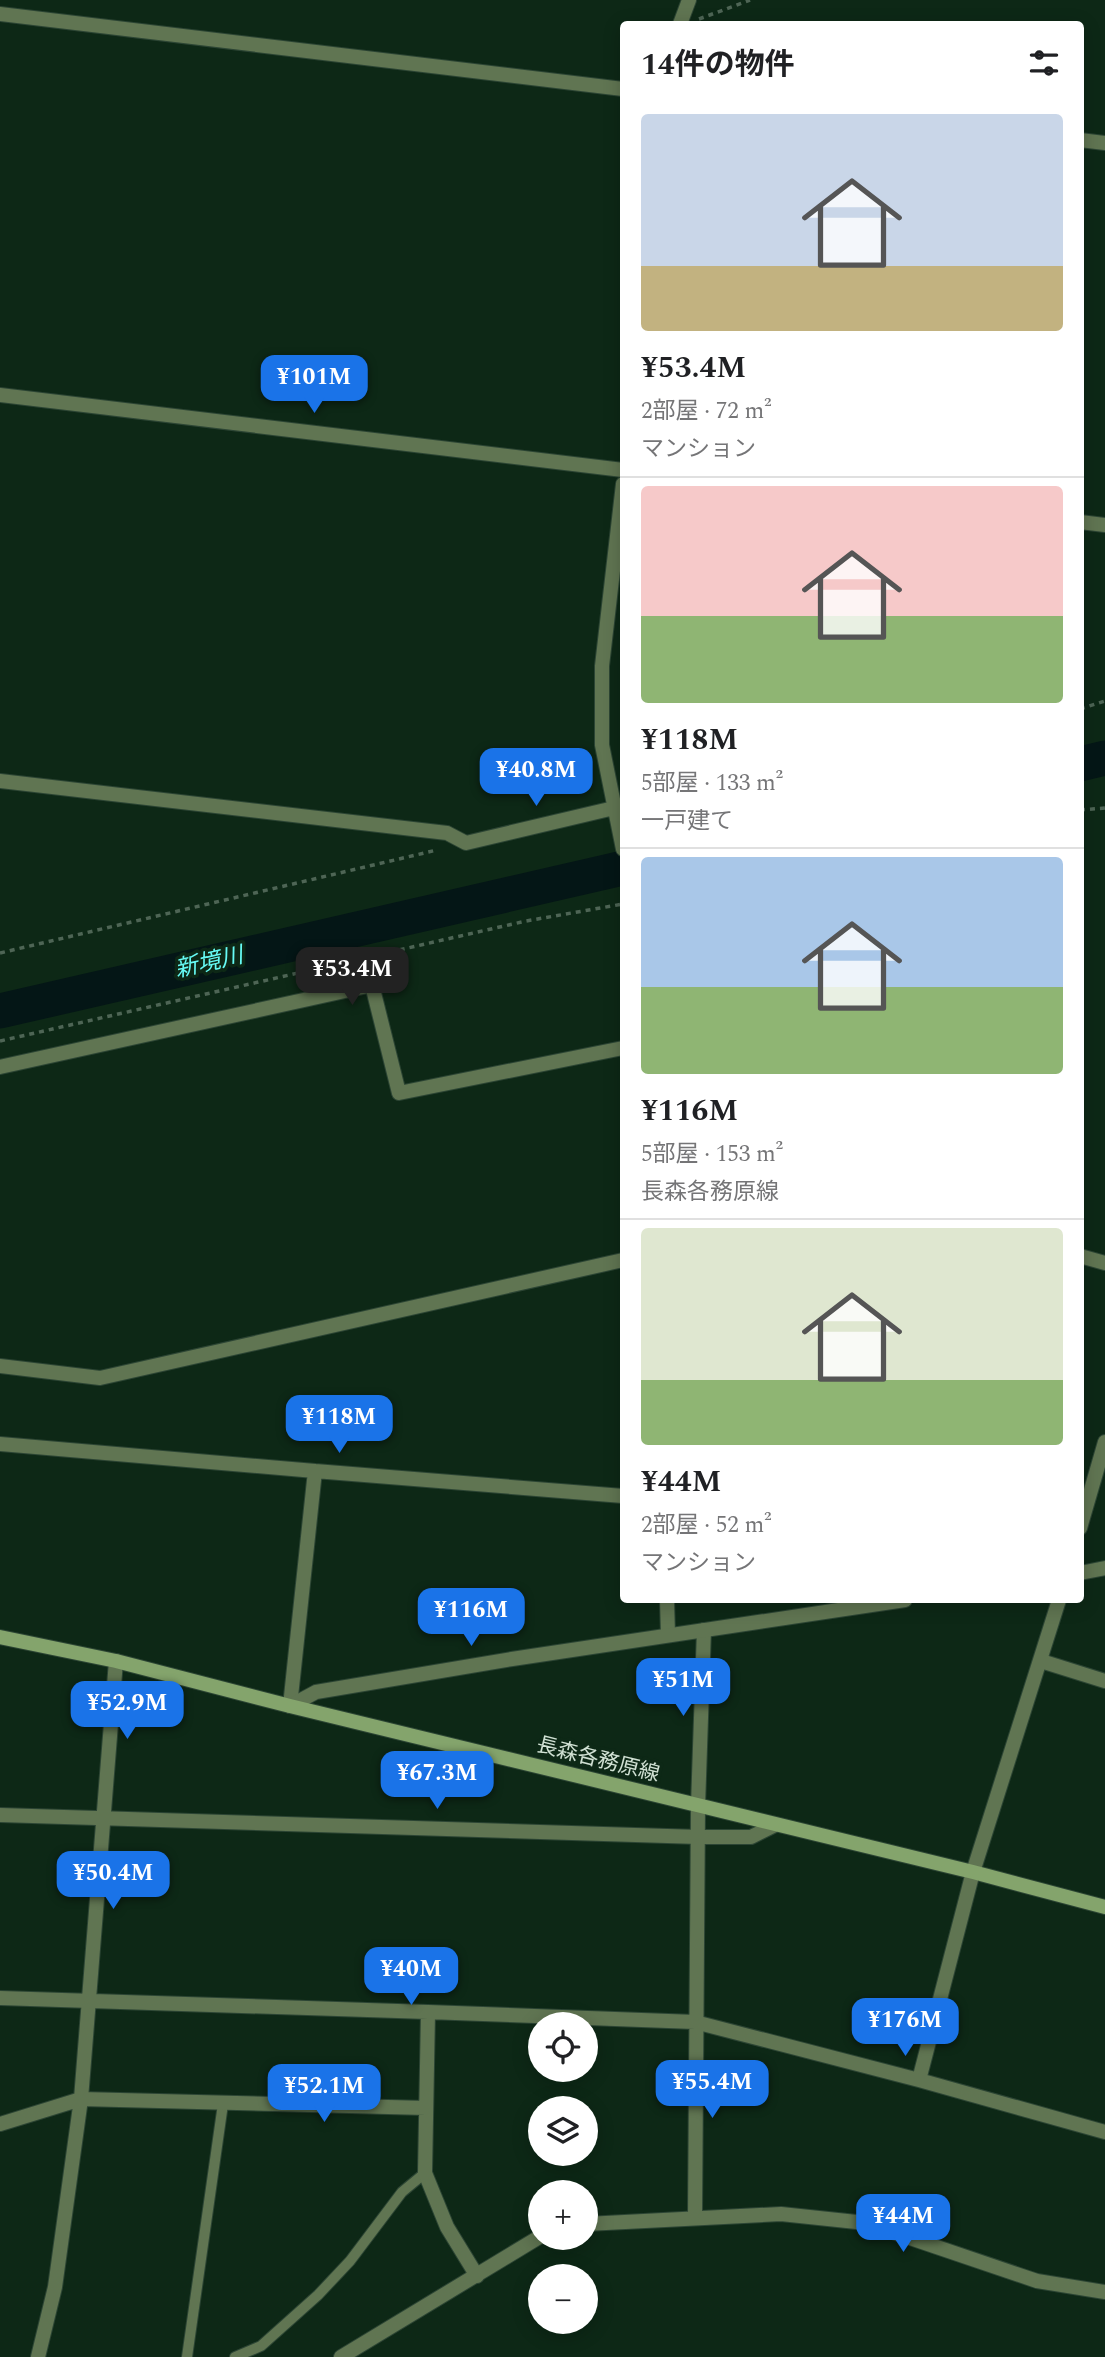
<!DOCTYPE html>
<html lang="ja">
<head>
<meta charset="utf-8">
<style>
	body { margin:0; font-family:Spectral,"Noto Sans JP",serif; background:#f6f6f6; color:#202124; height:100vh; display:flex; flex-direction:column; font-size:26px; white-space:nowrap }
	* { box-sizing:border-box; margin:0 }
	p { font-size:23px; color:#757577 }
	.icon { flex:none; width:38px; height:38px; fill:none; stroke:currentColor; stroke-width:2; stroke-linecap:round; stroke-linejoin:round }
	.map { position:relative; flex:1; overflow:hidden }
	.sheet { position:absolute; left:620px; top:21px; width:464px; height:1582px; display:flex; flex-direction:column; background:#fff; border-radius:7px; box-shadow:0 4px 18px #0003 }
	.sheet>* { flex:none }
	.fabs { position:absolute; left:528px; top:2012px; display:grid; gap:14px }
	.fabs a { display:grid; place-items:center; width:70px; height:70px; border-radius:50%; background:#fff; box-shadow:0 4px 18px #0003; font-size:35px }
	.price { position:absolute; translate:-50% -60px; padding:0 16px; border-radius:14px; background:#1a73e8; color:#fff; font-size:23px; line-height:46px; filter:drop-shadow(0 2px 4px #0008) }
	.price::after { content:''; position:absolute; left:50%; top:42px; width:21px; height:16px; margin-left:-10px; background:inherit; clip-path:polygon(0 0,100% 0,50% 100%) }
	.price.selected { background:#222; color:#fff }
	ul { padding:0; list-style:none }
	li { display:grid; align-content:center; gap:14px; height:371px; padding:0 21px }
	li+li { border-top:2px solid #e0e0e0 }
	li span { display:grid; place-items:center; height:217px; border-radius:7px; color:#555 }
	li>.icon { margin-inline-start:auto }
	span .icon { width:126px; height:126px; fill:#fffc; stroke-width:1 }
	li b { font-size:30px }
	h2 { display:flex; justify-content:space-between; align-items:center; height:84px; padding:0 21px; font-size:30px }
	.map>svg:first-child { display:block }
</style>
</head>
<body>
<div class="map">
<svg width="1105" height="2357" viewBox="0 0 1105 2357">
	<rect width="100%" height="100%" fill="#0d2816"/>
	<g fill="none" stroke-linecap="round" stroke-linejoin="round">
		<!-- river -->
		<path stroke="#041616" stroke-width="35" d="M1080,764L1105,758
			M0,1011L623,868"/>
		<!-- service casing -->
		<g stroke="#2c4534" stroke-width="12">
			<path id="service" d="M187,2357L223,2104
				M235,2357L261,2346L318,2295L350,2261L402,2192L425,2173"/>
		</g>
		<!-- minor casing -->
		<g stroke="#2c4534" stroke-width="16">
			<path id="minor" d="M0,395L623,470
				M623,484L602,666V745L623,849
				M1080,522L1105,525
				M0,781L447,833L466,843L614,808
				M0,1067L372,985L399,1093L623,1048
				M1080,1256L1105,1263
				M0,1366L100,1378L623,1260
				M0,1444L315,1471
				M1080,1528L1105,1442
				M667,1600L668,1635
				M116,1661L81,2099L426,2108
				M1041,1661L1105,1681
				M290,1706L315,1471L623,1496
				M0,1815L699,1837H751L775,1825
				M0,1998L428,2012
				M919,2080L973,1872L1059,1600
				M0,2124L81,2099L55,2287L38,2357
				M695,2218L698,1806L704,1630
				M586,2224L781,2214L866,2223L1037,2281L1105,2292
				M477,2276L447,2227L425,2173L428,2012L695,2022L919,2080L1105,2132
				M341,2357L541,2236"/>
		</g>
		<!-- tertiary casing -->
		<g stroke="#2c4534" stroke-width="16">
			<path id="tertiary" d="M0,14L623,89
				M680,24L689,0
				M1080,140L1105,143
				M1080,1573L1105,1568
				M290,1706L316,1692L512,1659L905,1600"/>
		</g>
		<!-- secondary casing -->
		<g stroke="#2c4534" stroke-width="16">
			<path id="secondary" d="M0,1637L116,1661L290,1706L973,1872L1105,1907"/>
		</g>
		<!-- path -->
		<path stroke="#4e6555" stroke-width="3.5" stroke-dasharray="5 5" stroke-linecap="butt" d="M699,19L750,0
			M1080,709L1105,701
			M1080,810L1105,808
			M0,953L437,850
			M0,1041L526,921L623,904"/>
		<!-- service -->
		<use href="#service" stroke="#607552" stroke-width="10"/>
		<!-- minor -->
		<use href="#minor" stroke="#607552" stroke-width="14"/>
		<!-- tertiary -->
		<use href="#tertiary" stroke="#607552" stroke-width="14"/>
		<!-- secondary -->
		<use href="#secondary" stroke="#84a46c" stroke-width="14"/>
	</g>
	<g text-anchor="middle" dominant-baseline="central" stroke-width="7" stroke-linejoin="round" paint-order="stroke">
		<!-- street labels -->
		<g font-size="21" fill="#d0e0d3" stroke="#0d2816">
			<text transform="translate(598 1760) rotate(14)">長森各務原線</text>
		</g>
		<!-- water labels -->
		<g font-size="23" font-style="italic" fill="#66fbf5" stroke="#0d2816">
			<text transform="translate(209 963) rotate(-13)">新境川</text>
		</g>
	</g>
</svg>
<div class="fabs">
<a><svg class="icon" aria-label="locate" viewBox="0 0 24 24"><circle cx="12" cy="12" r="6"/><path d="M12 2v4M12 18v4M2 12h4M18 12h4"/></svg></a>
<a><svg class="icon" aria-label="layers" viewBox="0 0 24 24"><path d="M12 4l9 5-9 5-9-5zM3 14l9 5 9-5"/></svg></a>
<a>+</a>
<a>−</a>
</div>
<b class="price" style="left:314px;top:415px">¥101M</b>
<b class="price" style="left:536px;top:808px">¥40.8M</b>
<b class="price selected" style="left:352px;top:1007px">¥53.4M</b>
<b class="price" style="left:339px;top:1455px">¥118M</b>
<b class="price" style="left:471px;top:1648px">¥116M</b>
<b class="price" style="left:683px;top:1718px">¥51M</b>
<b class="price" style="left:127px;top:1741px">¥52.9M</b>
<b class="price" style="left:437px;top:1811px">¥67.3M</b>
<b class="price" style="left:113px;top:1911px">¥50.4M</b>
<b class="price" style="left:411px;top:2007px">¥40M</b>
<b class="price" style="left:905px;top:2058px">¥176M</b>
<b class="price" style="left:712px;top:2120px">¥55.4M</b>
<b class="price" style="left:324px;top:2124px">¥52.1M</b>
<b class="price" style="left:903px;top:2254px">¥44M</b>
<section class="sheet">
<h2>14件の物件<svg class="icon" aria-label="filters" viewBox="0 0 24 24"><path d="M4 7h16M4 17h16"/><circle cx="9" cy="7" r="2"/><circle cx="15" cy="17" r="2"/></svg></h2>
<ul>
<li><span style="background:linear-gradient(#c9d6e8 70%,#c2b280 0)"><svg class="icon" aria-label="home" viewBox="0 0 24 24"><path d="M3 11l9-7 9 7M6 9v11h12V9"/></svg></span><div><b>¥53.4M</b><p>2部屋 · 72 m²</p><p>マンション</p></div></li>
<li><span style="background:linear-gradient(#f6c9c9 60%,#8fb573 0)"><svg class="icon" aria-label="home" viewBox="0 0 24 24"><path d="M3 11l9-7 9 7M6 9v11h12V9"/></svg></span><div><b>¥118M</b><p>5部屋 · 133 m²</p><p>一戸建て</p></div></li>
<li><span style="background:linear-gradient(#a9c7e8 60%,#8fb573 0)"><svg class="icon" aria-label="home" viewBox="0 0 24 24"><path d="M3 11l9-7 9 7M6 9v11h12V9"/></svg></span><div><b>¥116M</b><p>5部屋 · 153 m²</p><p>長森各務原線</p></div></li>
<li><span style="background:linear-gradient(#dfe7d0 70%,#8fb573 0)"><svg class="icon" aria-label="home" viewBox="0 0 24 24"><path d="M3 11l9-7 9 7M6 9v11h12V9"/></svg></span><div><b>¥44M</b><p>2部屋 · 52 m²</p><p>マンション</p></div></li>
</ul>
</section>
</div>
</body>
</html>
